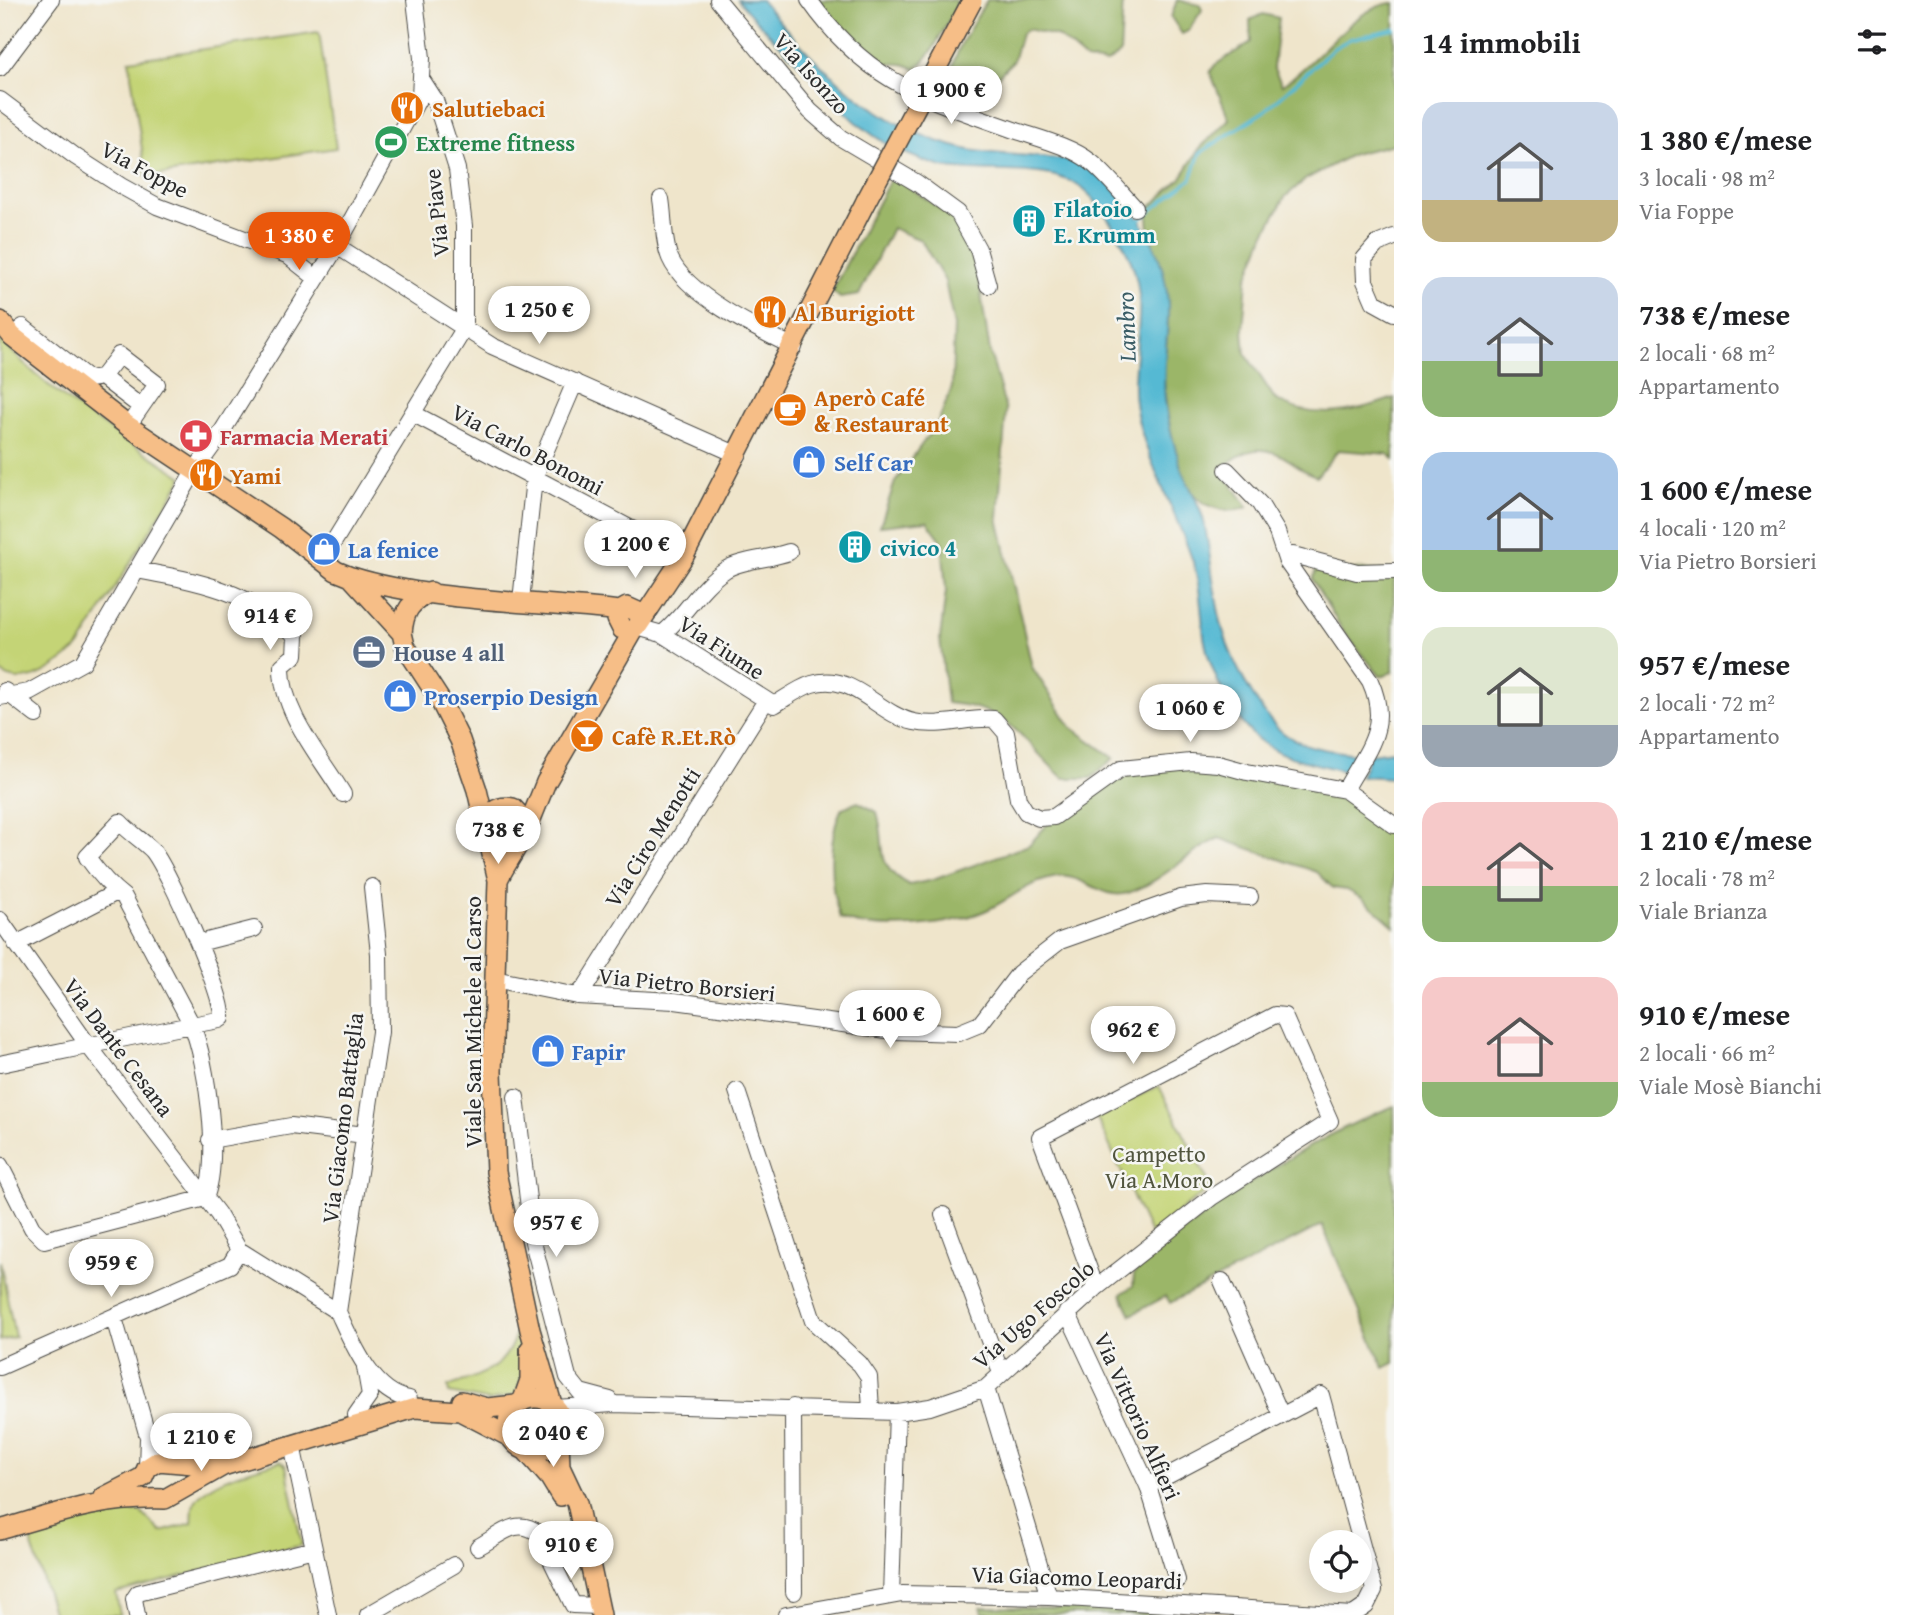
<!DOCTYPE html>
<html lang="it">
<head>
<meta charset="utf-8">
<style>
	body { margin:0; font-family:"Gentium Book Plus",serif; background:#f6f6f6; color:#202124; height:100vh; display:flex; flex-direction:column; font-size:26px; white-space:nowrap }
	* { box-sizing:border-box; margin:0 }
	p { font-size:23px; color:#757577 }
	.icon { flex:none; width:38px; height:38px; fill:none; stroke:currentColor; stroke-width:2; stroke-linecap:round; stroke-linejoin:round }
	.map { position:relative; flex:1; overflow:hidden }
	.panel { display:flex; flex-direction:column; background:#fff; width:525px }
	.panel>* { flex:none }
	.buttons { position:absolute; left:1309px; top:1530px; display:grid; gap:14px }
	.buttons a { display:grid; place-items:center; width:63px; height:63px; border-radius:50%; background:#fff; box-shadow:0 4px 18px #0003; font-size:35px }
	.price { position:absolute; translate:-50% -60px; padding:0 16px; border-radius:24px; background:#fff; color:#222; font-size:23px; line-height:46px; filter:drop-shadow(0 2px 4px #0008) }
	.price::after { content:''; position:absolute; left:50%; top:42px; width:21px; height:16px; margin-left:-10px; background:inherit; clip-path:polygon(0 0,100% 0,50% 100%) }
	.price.on { background:#ea580c; color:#fff }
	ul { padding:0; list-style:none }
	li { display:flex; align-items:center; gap:21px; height:175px; padding:0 28px }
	li span { display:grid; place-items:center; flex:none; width:196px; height:140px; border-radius:21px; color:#555 }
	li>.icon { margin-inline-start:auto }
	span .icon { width:84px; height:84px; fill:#fffc; stroke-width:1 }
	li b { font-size:30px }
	h2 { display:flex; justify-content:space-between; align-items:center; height:84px; padding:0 28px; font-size:30px }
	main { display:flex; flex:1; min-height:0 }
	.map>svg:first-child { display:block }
</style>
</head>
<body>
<main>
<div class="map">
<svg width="1394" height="1615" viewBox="0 0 1394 1615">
	<rect width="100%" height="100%" fill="#f6f6f2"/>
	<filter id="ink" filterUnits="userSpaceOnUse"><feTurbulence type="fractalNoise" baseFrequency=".0143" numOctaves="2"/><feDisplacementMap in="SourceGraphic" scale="14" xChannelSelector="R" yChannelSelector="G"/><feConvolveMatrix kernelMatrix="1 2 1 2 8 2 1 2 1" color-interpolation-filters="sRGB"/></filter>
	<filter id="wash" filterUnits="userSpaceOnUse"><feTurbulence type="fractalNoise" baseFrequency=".00686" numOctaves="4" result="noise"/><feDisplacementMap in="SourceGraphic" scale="28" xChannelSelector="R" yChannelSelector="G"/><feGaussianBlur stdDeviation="1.57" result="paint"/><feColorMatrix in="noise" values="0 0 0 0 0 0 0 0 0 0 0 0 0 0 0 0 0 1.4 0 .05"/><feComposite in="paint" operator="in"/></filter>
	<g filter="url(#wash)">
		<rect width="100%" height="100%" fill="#efe5cb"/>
		<!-- green -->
		<path fill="#c4d476" stroke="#788050" stroke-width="2" d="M319,32L336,148L146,177L129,60Z
			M0,338C50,397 120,435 183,477L78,648C57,665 26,692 0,672Z
			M1159,1086L1211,1187L1150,1234L1096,1116Z
			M0,1261L15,1337L0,1341Z
			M518,1323L523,1372L516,1394L490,1401L449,1393L448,1387C487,1372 510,1368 518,1323Z
			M516 1427a19 19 0 1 1 38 0a19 19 0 1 1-38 0Z
			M281,1461L286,1466L302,1545L116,1593L120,1615H54L30,1539L115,1511L141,1512L161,1532L192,1523C193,1518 192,1512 193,1507C200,1480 258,1468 281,1461Z"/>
		<!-- forest -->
		<path fill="#9bb667" stroke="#637049" stroke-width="2" d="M817,0H956V7L932,51L916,70C903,60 893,66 879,62C853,55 833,20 817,0Z
			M987,0H1123L1120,54L1106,63L1086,60L1059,37L1028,29L1021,34L1013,61L993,81L951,78C950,56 976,20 987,0Z
			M1177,0L1200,5L1202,10L1188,31L1182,34L1171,17Z
			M1394,3V144L1353,154L1306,179L1285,197L1265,233L1247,279L1243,329L1245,353L1275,399C1312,422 1356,412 1394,398V459L1388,454L1338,450L1317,476C1307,474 1301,468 1292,462C1264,443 1246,447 1221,469L1248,507C1230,514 1209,510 1194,495C1177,477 1164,403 1164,377C1164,354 1169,330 1168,307C1166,272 1146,243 1148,209L1180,179L1200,148L1229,119L1210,72L1215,65L1251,42L1250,20L1263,14L1279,18L1273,67L1282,85C1316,65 1355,4 1394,3Z
			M892,176L951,216L975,255L990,352L1006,410L998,518L1032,667L1071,727L1114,758L1091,778H1063C1018,737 1013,709 947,703L940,638L946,591L942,541L927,521L880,526L895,482L939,420L952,387L954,326L945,281L921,240L892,228L859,295L840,298L832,291Z
			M1317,568L1394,571L1393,672L1380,676L1343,631L1312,579Z
			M1166,763L1345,790L1394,825V926L1363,899L1347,890L1333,888L1317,872L1219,838C1186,854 1163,881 1128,893C1103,901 1082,873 1058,877C1031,881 1014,896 991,908C957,926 875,934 840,918C829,886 827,838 842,808L858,802L877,812C888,848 872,865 909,885L933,880L1029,845L1054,817L1102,780Z
			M1394,1106V1363L1384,1368L1322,1225L1170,1303L1166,1296L1131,1315L1121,1294L1133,1286L1134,1274C1202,1209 1307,1140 1394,1106Z
			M981,1607L1174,1610L1176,1615L983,1613Z"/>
		<!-- water -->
		<path fill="#55b9d3" stroke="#40727f" stroke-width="2" d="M738,0H761C816,66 878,130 965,149C1002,157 1040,153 1077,163C1129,189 1165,246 1168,304C1169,335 1162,367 1165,399C1167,422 1174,445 1181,467C1188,487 1201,504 1205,526C1217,593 1214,636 1254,697C1263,712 1274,728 1289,737C1312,750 1340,752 1366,755L1356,775C1317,761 1281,763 1250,732C1228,709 1209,668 1204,637C1201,612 1201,589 1194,565C1178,513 1132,438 1134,385C1135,333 1151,294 1123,244C1113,226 1100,203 1084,190C1051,162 985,176 943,167C927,163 911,156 896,149C857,129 829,96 800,65C779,43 757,24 738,0Z
			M1394,751V778L1361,776L1370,754Z"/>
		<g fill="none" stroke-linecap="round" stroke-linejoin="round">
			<!-- stream -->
			<path stroke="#55b9d3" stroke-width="3.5" d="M1138,221L1191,179L1200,153L1266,110L1334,48L1350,39L1394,29"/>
		</g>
	</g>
	<g filter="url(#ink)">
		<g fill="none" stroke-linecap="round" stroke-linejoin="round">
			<!-- minor casing -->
			<g stroke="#484743" stroke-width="18">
				<path id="minor" d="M718,0L810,111L841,138L917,183L958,213L978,249L988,285
					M809,0C868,84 925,98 1017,131C1041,139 1070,146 1091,162C1107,175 1121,193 1135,208
					M0,68L51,0
					M0,100L76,157L121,186L157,206L287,255L316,278
					M661,199C664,216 663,242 670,258C686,295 759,330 794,347
					M1394,237L1377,244L1364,259L1365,281L1374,302L1394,313
					M337,246L492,346L738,455
					M12,336L23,327L89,379L102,377
					M414,414L658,543
					M128,426L157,384L119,355L102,377L141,407
					M1227,470L1260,504L1277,532L1287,562L1370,681C1391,727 1367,750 1345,790
					M322,561L464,329V226L457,169L435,100L422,80
					M1287,562L1293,555L1357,572L1394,571
					M136,570C197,581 250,590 296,636L295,655L282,666C281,712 320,756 343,794
					M521,601L534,478L575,382
					M637,627L662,634L774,705C786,698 799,688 812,684C853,671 877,714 914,722C941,728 967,717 994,719L1006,733L1018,799L1026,812L1039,818L1054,817L1121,769L1191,762L1218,764L1247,772L1345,790L1394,825
					M662,634C685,616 699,587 725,570C739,560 771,559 789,552
					M5,691L36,715
					M0,697L29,692L83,662L195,470L216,441L337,246L420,96L422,58L415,0
					M0,920L88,1045L218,1214L239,1250L338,1312
					M199,943L254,929
					M16,944L115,893
					M494,979L577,996L675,1001L894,1031L958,1033L980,1024L1019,973L1060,941L1181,898L1207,895L1250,897
					M577,996L586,986L765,702
					M0,1064C73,1049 146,1033 219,1020L222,1018C225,997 167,866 152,850C142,840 130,833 120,822L87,857C97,871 112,888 124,897L192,1025C207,1064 221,1159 205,1198
					M737,1091L813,1321L860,1364L869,1377L871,1410
					M516,1097L533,1242L568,1377L580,1392L610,1400
					M210,1140L291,1126L365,1135
					M0,1165L32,1228L44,1240L205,1198
					M943,1215L1001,1373
					M1222,1281L1281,1415
					M338,1312L380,1032L379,954L372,887
					M338,1312C352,1342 372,1393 409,1399
					M1067,1312L1148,1486L1177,1580
					M114,1318L148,1437L147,1468
					M0,1367L230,1265L239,1250
					M986,1388L1049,1597
					M793,1407L794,1592
					M556,1408L613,1404L897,1412L930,1407L986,1388L1096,1288L1212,1197L1330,1121L1284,1016L1275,1015L1040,1137L1096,1288
					M356,1415L370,1395L365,1367
					M560,1436L581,1413L593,1406
					M148,1437L171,1462
					M292,1445L328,1615
					M478,1547C499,1536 516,1516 538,1533L573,1605L598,1606
					M891,1596L897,1412
					M137,1615L134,1599L138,1593L314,1549
					M368,1615L454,1565
					M786,1615L902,1594L1049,1597L1353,1615L1366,1606L1374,1590L1321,1395L1148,1486"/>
			</g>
			<!-- major casing -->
			<g stroke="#484743" stroke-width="22">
				<path id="major" d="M0,321L12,336L128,426L281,528L336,571L351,577L402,633L405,646L440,700L460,740L477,790L498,880L492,1072L496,1172L530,1330L552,1404
					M352,577C432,602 535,601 620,611
					M640,620L638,612L627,607L620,611L617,619L622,629L630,631L637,627L684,556L866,201
					M402,633C404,610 410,602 431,592
					M485,826C488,812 498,805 513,808L525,821C527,837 505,863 498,880
					M525,834L546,782L634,630
					M508 1425a27 27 0 1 1 54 0a27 27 0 1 1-54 0Z
					M523,1400L530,1380V1349
					M462,1401L487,1408L516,1405
					M559,1438L560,1467L577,1503L601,1615
					M527,1452L550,1478L561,1496
					M104,1497L143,1477L147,1468L158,1461L193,1464L221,1460
					M0,1530C61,1512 102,1497 165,1499L223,1466L415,1408L460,1411L510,1437"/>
			</g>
			<!-- minor -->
			<use href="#minor" stroke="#fff" stroke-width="16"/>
			<!-- major -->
			<use href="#major" stroke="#f6be87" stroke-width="19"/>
			<!-- major-bridge casing -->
			<g stroke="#484743" stroke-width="22" stroke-linecap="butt">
				<path id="major-bridge" d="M866,201L972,1"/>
			</g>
			<!-- major-bridge -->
			<use href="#major-bridge" stroke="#f6be87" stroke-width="19"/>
		</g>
	</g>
	<!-- icons -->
	<defs>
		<g id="restaurant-disc" transform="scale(1.75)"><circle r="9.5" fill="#e8710a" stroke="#f6f6f2"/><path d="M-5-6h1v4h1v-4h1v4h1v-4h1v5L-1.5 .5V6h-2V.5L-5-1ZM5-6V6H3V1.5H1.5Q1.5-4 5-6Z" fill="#fff"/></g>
		<g id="stadium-disc" transform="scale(1.75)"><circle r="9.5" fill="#2e9e5b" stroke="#f6f6f2"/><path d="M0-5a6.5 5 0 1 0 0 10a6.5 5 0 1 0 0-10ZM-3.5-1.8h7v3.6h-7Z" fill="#fff"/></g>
		<g id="building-disc" transform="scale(1.75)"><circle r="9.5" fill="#0f9aa8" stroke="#f6f6f2"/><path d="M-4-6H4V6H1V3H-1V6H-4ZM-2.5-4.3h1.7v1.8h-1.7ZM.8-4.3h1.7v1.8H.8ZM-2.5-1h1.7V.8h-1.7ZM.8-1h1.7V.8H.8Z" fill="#fff"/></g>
		<g id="cafe-disc" transform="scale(1.75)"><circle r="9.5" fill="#e8710a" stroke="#f6f6f2"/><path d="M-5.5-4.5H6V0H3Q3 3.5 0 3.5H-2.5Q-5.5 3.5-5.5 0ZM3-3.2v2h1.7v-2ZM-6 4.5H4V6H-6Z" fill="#fff"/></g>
		<g id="pharmacy-disc" transform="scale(1.75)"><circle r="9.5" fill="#e0444e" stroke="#f6f6f2"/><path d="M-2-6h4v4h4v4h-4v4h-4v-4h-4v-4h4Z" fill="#fff"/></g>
		<g id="shop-disc" transform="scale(1.75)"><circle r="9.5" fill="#3f7fe0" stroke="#f6f6f2"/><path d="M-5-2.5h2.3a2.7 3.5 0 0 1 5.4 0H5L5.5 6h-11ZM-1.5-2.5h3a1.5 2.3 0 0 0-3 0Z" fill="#fff"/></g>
		<g id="office-disc" transform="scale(1.75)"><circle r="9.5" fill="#5c6f8a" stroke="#f6f6f2"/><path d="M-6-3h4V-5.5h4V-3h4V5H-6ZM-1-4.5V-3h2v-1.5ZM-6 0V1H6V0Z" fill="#fff"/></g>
		<g id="bar-disc" transform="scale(1.75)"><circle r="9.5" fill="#e8710a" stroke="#f6f6f2"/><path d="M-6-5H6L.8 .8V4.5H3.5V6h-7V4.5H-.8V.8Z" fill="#fff"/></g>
	</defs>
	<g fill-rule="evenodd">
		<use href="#restaurant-disc" x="407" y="108"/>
		<use href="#stadium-disc" x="391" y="142"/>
		<use href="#building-disc" x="1029" y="221"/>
		<use href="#restaurant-disc" x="770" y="312"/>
		<use href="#cafe-disc" x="790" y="410"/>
		<use href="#pharmacy-disc" x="196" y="436"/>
		<use href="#shop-disc" x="809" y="462"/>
		<use href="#restaurant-disc" x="206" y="475"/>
		<use href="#building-disc" x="855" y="547"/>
		<use href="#shop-disc" x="324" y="549"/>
		<use href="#office-disc" x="369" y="652"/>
		<use href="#shop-disc" x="400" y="696"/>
		<use href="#bar-disc" x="587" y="736"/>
		<use href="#shop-disc" x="548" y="1051"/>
	</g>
	<g text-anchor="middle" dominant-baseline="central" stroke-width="5" stroke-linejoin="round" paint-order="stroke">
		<!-- street labels -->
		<g font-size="23" fill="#2b2b2b" stroke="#f6f6f2">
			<text transform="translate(812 73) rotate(48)">Via Isonzo</text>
			<text transform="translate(145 169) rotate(28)">Via Foppe</text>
			<text transform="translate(436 213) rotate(-96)">Via Piave</text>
			<text transform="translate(528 449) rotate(28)">Via Carlo Bonomi</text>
			<text transform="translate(722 647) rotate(33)">Via Fiume</text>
			<text transform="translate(652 837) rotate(-58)">Via Ciro Menotti</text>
			<text transform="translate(687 984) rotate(6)">Via Pietro Borsieri</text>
			<text transform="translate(472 1022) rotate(-90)">Viale San Michele al Carso</text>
			<text transform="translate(119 1047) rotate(53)">Via Dante Cesana</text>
			<text transform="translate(342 1118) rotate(-83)">Via Giacomo Battaglia</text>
			<text transform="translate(1033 1314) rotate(-41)">Via Ugo Foscolo</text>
			<text transform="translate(1138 1416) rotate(66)">Via Vittorio Alfieri</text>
			<text transform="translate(1077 1577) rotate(2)">Via Giacomo Leopardi</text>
		</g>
		<!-- food labels -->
		<g font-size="23" font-weight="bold" fill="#c56008" stroke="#f6f6f2" text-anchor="start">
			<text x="432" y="108">Salutiebaci</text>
			<text x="794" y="312">Al Burigiott</text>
			<text x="814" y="397">Aperò Café<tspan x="814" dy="26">&amp; Restaurant</tspan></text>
			<text x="230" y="475">Yami</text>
			<text x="612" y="736">Cafè R.Et.Rò</text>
		</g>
		<!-- leisure labels -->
		<g font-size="23" font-weight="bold" fill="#27864d" stroke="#f6f6f2" text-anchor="start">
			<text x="416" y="142">Extreme fitness</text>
		</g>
		<!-- culture labels -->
		<g font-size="23" font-weight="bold" fill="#0d838f" stroke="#f6f6f2" text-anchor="start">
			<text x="1054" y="208">Filatoio<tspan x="1054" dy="26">E. Krumm</tspan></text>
			<text x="880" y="547">civico 4</text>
		</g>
		<!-- health labels -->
		<g font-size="23" font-weight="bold" fill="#be3a42" stroke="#f6f6f2" text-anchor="start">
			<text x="220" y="436">Farmacia Merati</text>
		</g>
		<!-- shop labels -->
		<g font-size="23" font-weight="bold" fill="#366cbe" stroke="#f6f6f2" text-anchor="start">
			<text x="834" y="462">Self Car</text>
			<text x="348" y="549">La fenice</text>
			<text x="424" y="696">Proserpio Design</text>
			<text x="572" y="1051">Fapir</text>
		</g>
		<!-- service labels -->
		<g font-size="23" font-weight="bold" fill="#4e5e75" stroke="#f6f6f2" text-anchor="start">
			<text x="394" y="652">House 4 all</text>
		</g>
		<!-- park labels -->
		<g font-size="23" fill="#51553e" stroke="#f6f6f2">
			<text x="1159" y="1153">Campetto<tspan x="1159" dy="26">Via A.Moro</tspan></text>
		</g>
		<!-- water labels -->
		<g font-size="24" font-style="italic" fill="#3a5d66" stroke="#f6f6f2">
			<text transform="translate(1126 327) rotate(-92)">Lambro</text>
		</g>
	</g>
</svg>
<div class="buttons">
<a><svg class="icon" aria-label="locate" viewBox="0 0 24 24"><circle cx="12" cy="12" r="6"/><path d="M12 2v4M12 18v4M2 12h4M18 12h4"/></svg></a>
</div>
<b class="price" style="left:951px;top:126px">1 900 €</b>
<b class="price on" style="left:299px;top:272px">1 380 €</b>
<b class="price" style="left:539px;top:346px">1 250 €</b>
<b class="price" style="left:635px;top:580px">1 200 €</b>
<b class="price" style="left:270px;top:652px">914 €</b>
<b class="price" style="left:1190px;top:744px">1 060 €</b>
<b class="price" style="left:498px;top:866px">738 €</b>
<b class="price" style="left:890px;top:1050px">1 600 €</b>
<b class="price" style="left:1133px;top:1066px">962 €</b>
<b class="price" style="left:556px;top:1259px">957 €</b>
<b class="price" style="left:111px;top:1299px">959 €</b>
<b class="price" style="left:553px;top:1469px">2 040 €</b>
<b class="price" style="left:201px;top:1473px">1 210 €</b>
<b class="price" style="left:571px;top:1581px">910 €</b>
</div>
<section class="panel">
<h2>14 immobili<svg class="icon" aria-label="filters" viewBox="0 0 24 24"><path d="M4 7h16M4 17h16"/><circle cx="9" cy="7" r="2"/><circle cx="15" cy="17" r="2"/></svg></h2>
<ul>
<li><span style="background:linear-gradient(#c9d6e8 70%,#c2b280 0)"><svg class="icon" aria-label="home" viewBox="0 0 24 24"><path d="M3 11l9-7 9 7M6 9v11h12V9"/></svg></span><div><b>1 380 €/mese</b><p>3 locali · 98 m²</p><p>Via Foppe</p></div></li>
<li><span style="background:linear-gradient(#c9d6e8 60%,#8fb573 0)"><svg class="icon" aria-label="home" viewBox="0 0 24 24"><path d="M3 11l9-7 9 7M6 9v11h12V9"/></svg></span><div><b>738 €/mese</b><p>2 locali · 68 m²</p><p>Appartamento</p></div></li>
<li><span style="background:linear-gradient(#a9c7e8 70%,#8fb573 0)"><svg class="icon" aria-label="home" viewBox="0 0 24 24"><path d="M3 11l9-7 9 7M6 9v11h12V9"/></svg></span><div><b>1 600 €/mese</b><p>4 locali · 120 m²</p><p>Via Pietro Borsieri</p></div></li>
<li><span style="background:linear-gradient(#dfe7d0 70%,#9aa5b1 0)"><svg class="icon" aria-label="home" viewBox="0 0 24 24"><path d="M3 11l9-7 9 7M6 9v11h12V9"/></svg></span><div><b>957 €/mese</b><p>2 locali · 72 m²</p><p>Appartamento</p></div></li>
<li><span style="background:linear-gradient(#f6c9c9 60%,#8fb573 0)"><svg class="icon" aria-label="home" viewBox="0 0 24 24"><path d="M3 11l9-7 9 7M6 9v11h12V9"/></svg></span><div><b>1 210 €/mese</b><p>2 locali · 78 m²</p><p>Viale Brianza</p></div></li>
<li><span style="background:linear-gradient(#f6c9c9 75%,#8fb573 0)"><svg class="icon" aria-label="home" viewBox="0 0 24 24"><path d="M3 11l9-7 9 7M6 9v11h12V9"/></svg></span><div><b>910 €/mese</b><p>2 locali · 66 m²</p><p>Viale Mosè Bianchi</p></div></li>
</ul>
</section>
</main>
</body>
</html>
